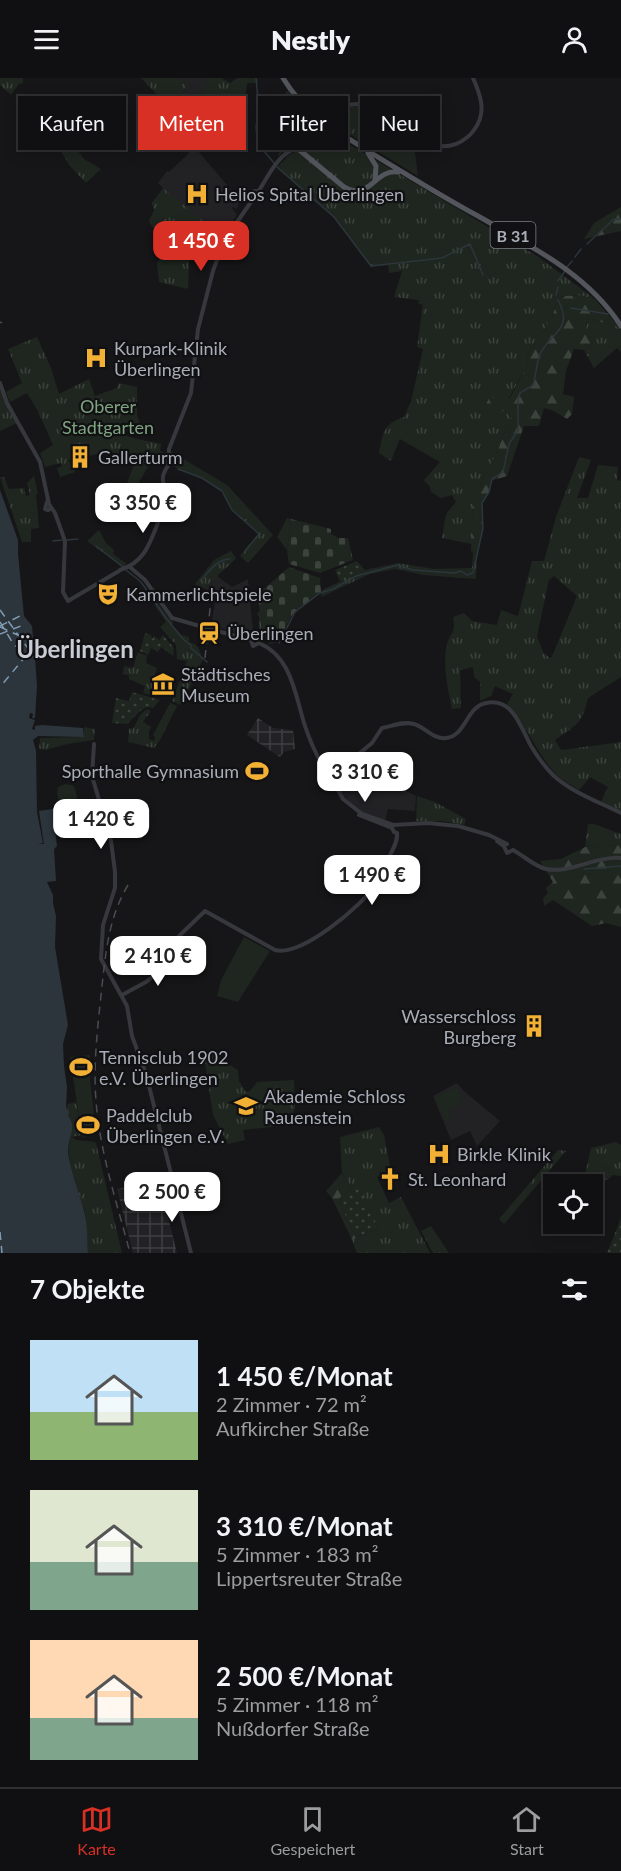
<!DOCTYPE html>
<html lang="de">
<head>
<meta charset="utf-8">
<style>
	body { margin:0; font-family:Lato,sans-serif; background:#19191b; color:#f1f3f6; height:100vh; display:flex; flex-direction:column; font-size:22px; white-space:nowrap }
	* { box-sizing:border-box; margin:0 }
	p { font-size:20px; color:#9c9d9f }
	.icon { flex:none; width:33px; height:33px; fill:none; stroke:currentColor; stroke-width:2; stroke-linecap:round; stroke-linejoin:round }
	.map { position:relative; height:1175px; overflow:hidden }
	.sheet { display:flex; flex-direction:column; background:#101012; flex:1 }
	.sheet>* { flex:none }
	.guide { position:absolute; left:18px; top:18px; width:585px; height:54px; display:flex; gap:12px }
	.buttons { position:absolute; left:543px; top:1096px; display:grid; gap:12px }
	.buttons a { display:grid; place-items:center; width:60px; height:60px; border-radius:0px; background:#101012; box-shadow:0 3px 15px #0003,0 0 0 2px #303032; font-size:30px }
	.price { position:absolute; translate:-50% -51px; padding:0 14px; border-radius:12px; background:#fff; color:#222; font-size:20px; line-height:39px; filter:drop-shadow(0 2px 3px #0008) }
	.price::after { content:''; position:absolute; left:50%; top:36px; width:18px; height:14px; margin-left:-9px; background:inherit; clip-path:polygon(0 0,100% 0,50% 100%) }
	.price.current { background:#d93025; color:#fff }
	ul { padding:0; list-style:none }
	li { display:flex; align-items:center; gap:18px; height:150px; padding:0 30px }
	li span { display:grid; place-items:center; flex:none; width:168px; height:120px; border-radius:0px; color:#555 }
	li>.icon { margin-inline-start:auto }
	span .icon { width:72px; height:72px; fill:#fffc; stroke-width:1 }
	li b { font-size:26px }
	h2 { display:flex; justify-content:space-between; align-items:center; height:72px; padding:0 30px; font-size:26px }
	.chip { padding:0 21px; border-radius:0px; background:#101012; box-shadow:0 3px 15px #0003,0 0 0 2px #303032; font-size:21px; line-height:54px }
	.chip.current { background:#d93025; color:#fff }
	header { display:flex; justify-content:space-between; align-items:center; height:78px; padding:0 30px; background:#101012; font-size:27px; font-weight:800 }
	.tabs { display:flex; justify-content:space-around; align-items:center; height:84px; border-top:2px solid #303032; background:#101012; font-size:16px; color:#9c9d9f }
	.tabs a { display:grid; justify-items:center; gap:3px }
	.tabs .current { color:#d93025 }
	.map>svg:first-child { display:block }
</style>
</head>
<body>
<header><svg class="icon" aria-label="menu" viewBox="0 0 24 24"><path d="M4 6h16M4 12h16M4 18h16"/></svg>Nestly<svg class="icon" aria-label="person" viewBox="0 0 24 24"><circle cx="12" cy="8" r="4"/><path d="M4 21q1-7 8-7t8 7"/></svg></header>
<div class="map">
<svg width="621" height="1175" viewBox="0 0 621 1175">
	<defs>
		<pattern id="industrial-grid" width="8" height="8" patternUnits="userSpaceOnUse" patternTransform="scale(1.5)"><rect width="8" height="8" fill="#222225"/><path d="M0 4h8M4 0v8" fill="none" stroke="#3f3f43"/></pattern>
		<pattern id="grass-tufts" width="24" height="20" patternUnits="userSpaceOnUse" patternTransform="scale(1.5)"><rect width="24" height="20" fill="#1e261f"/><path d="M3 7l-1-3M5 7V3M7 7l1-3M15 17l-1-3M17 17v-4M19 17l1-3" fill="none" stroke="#3c433d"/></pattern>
		<pattern id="forest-firs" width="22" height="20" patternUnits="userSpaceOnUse" patternTransform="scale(1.5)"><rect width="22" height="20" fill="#1e261f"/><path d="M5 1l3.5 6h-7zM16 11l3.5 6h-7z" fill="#3c433d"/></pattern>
		<pattern id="cemetery-stones" width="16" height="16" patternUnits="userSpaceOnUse" patternTransform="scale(1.5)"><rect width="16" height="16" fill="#1e261f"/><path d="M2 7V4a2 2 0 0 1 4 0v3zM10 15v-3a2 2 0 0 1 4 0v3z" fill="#3c433d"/></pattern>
		<pattern id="garden-dots" width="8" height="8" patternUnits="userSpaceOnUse" patternTransform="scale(1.5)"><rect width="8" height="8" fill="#1e261f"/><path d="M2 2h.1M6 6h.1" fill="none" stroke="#3c433d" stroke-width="1.8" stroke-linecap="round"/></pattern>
	</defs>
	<rect width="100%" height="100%" fill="#161618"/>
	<!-- built -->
	<path fill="#222225" d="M181,0H209L197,20L174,34L187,6Z
		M188,58L197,72L240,122L237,131L233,129L232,130L237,137L218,166L157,141L152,125L163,110L158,105L167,93L169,94L189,75L183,61Z
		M216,497L232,509L248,501L253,554L248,557L211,548L216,518L205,511Z
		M337,701L397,705L400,710L416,718L415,733L388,731L385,743L361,735L349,725L336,707Z
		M457,1005L464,1013L500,1043L477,1068L470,1053L451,1062L433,1018Z"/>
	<!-- industrial -->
	<path fill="url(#industrial-grid)" d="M258,640L273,650L293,652L295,671L284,674L280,679L247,657Z
		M149,1105L153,1116L162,1114L177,1175H133L117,1111Z"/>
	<!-- grass -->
	<path fill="url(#grass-tufts)" fill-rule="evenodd" d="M0,0H23V5L19,6L11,17L0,7Z
		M141,0H181L187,6L174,34Z
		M209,0H221L230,5L238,0H257L258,5H247L245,25L231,29L215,37L197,20Z
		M288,13L312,41L278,79L279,75L293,52L307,40L284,16Z
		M356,28C379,27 399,40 410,60C416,70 416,87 418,98L323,40L335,33Z
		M315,46L537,178L595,221L577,217L558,219L553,237L528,277L527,287L509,320H489L485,327L506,334L515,343L503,356L498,373L473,418L472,466L442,460L446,436L456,424L452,417L441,420L431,414L430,409L424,402L440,384L400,361L391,383L379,375C383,355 383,346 404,339L411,323L423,271L417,269L423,227L418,225L419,222L394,219L402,193L389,195L388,187L371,189L335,140L277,90L289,77L298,73L304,57Z
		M65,63L71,64L84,81L101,91L86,105L69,87L58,68Z
		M163,110L224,160L214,182L202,179H189L188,211L159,204L157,185L163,177L156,155L149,143L154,132L152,125Z
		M587,240L619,249L621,252V274L617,270L594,290L584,272L594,267L586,253Z
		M37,259L51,290L59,316L89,301L95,318L117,310L119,305L137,309V337L140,346L128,352L125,356L127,358C138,362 149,363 161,366L160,373L167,376L164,385L152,382L135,411L128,434L120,424L133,389L121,376L107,374L68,382L75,394L60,399L57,390L62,388L61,385L45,389L40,375L53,367L38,333L27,315L10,324L6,314L22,305L8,271Z
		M0,310L17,345L0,353Z
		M170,373L227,407L273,457L248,485L240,478L259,455L232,432L222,413L202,400L170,387Z
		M579,379L591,382L577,420H588L598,387L618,389L617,402L621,403V599L588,620C582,647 576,647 555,662L561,672L621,664V734L601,724L608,709L590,699L579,712C572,707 562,703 556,696C536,675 527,647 507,626L513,616L495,608L491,618L480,623V604L474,599L473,589L460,592L461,630L452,631C448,610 443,591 446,570C448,556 457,556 453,539L464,535L472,543L497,547L501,532L518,538L532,483H544L556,439ZM554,498L577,518L551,581L543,574L537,558L549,502Z
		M34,398L38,416H36L39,450L31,451V464H22L0,399H4L9,411L24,410L26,418L30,417L27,405Z
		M287,440L291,441L287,472L277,459Z
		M99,452L106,465L114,472L113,476L127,486L123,489L87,463Z
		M231,473L236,480C226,492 214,498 205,511L195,506L214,482Z
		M473,474L477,475L476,501L424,497L395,491L370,496L321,519L322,512L365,492L398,485L434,491L472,490Z
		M157,524L167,538L173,544L172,548L179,556L189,559V564L197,567L203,581L181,627L172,623L187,583L177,581L176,567L160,549L166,544L154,526Z
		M138,574L147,578L146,585L157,590L154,599L159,602L155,618L143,615L145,608L129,601V597L123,596L124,588L133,590Z
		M170,625L177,628L160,662L154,670L128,664L129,650L133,651L140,637L147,631L151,633L143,644L151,649L149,654V661L154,663L155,659L153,657Z
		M84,649L95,651L94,662L67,666L46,672L39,671L40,660L84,659Z
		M417,718L435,724L466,741L464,747L443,743H416Z
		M588,746H594L621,756V767L585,769Z
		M209,971L218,973L221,982L238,992L239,1003L246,1014L250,1013L257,1004L294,1002L295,1030L290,1047L243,1052L245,1062L228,1066L213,1037L204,978L208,976Z
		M76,1024L82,1057L72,1059C78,1065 89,1061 96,1065L122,1175H88L86,1139L71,1089L68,1070L71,1058L66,1030L68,1026Z
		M379,1049L384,1057L391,1093L377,1099L389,1125L401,1119L430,1175H357L352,1162L378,1150L359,1107L352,1111L342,1095L340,1059Z
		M616,1064L621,1067V1098L613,1097L607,1102L599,1101L593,1117L592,1107H579L585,1097L591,1070Z
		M558,1072L566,1073L504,1146L499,1141Z
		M431,1148L449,1175H433L421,1153Z"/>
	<!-- forest -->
	<path fill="url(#forest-firs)" d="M621,129V153L584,161L594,145Z
		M577,217L595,221L619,249L587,240L586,253L594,267L584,272L574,271L566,293L563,316L574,319L572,336L567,341L554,333L544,330L539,348H524L507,398L491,403L489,414L482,425L483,450L477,475L471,473L473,418L498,373L503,356L515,343L506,334L485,328L489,320H510L527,287L528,277L553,237L558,219Z
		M621,767V849L606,845L592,848L553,822L544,828L543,820L548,815L546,810L553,804L540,783L561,781L585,769Z
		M342,1095L352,1111L338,1121L356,1160L352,1162L332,1120L326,1113Z"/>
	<!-- cemetery -->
	<path fill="url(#cemetery-stones)" d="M291,441L331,451V456L338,460H348L353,482L320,495L289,486L287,472Z
		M289,489L320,500L321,514L292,537L278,564L270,566L260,556L259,539L257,536L260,532L257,517Z"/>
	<!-- garden -->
	<path fill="url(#garden-dots)" d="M357,483L365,492L340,504L335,492Z
		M145,555L151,557L152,561L154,558L159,562L163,557L174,570L173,578L161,569L158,574L151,570L148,577L140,573Z
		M132,614L160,622L153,630L147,629L140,633L127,646L112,645L116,620L129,623Z
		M359,1106L378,1150L356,1160L338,1121Z
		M621,1140V1175H607Z"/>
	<!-- pitch -->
	<path fill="#1e261f" d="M65,706L73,707L75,710L83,750L81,756L70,760L64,753L57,715L58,709Z
		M244,859L270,873L238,924L217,918L221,902Z
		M90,977V1000L96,1057L82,1059L70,979Z
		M457,1009L464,1023L448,1031L452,1039L446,1042L435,1019Z"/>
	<!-- water -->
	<path fill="#2c353c" d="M0,412L18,462V476L24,538L32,548L34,571H30V575H33L35,579L37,608L35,640H32L33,636L30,635L29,640L35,642L32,651L35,652V648L42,647L83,650L84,659L38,658L33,662L36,673L37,734L43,765L38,766H44L39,733L53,731V735L57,768L54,771L56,803L47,804L53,817V825L56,838L55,869L68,947L63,966L64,988L67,1009L66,1030L69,1033L68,1038C78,1049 67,1061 68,1074C71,1095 80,1116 85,1137C88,1149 87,1163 88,1175H0Z"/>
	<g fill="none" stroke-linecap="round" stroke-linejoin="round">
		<!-- stream -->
		<path stroke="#2c353c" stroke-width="1.5" d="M256,0L259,31L256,49L257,58L264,73L274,85
			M277,89L334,139L371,188L442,180L470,166L483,197
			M587,166L614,141H621
			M575,179L581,171
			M567,189L572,183
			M558,203L565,193
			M556,217L558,209
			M571,230L608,236
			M178,391L202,400L222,413L232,432L259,456L245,473
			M67,462L78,461
			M53,463L62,462
			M96,468L123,489
			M126,492L141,504L166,540L184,562L191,567V570L207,584
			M203,500C211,491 218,481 230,481
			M279,565L295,534L320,515L333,511L356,498L398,487L413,492L454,495L461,493L467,497L473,495L483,450L482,425L489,414L492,401L503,394L509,366L518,352V321L520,315L533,307C536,298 536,288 539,279C548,254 575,254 558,222
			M584,791L621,788"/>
		<!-- ferry -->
		<path stroke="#7f9bb3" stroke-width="1.5" stroke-dasharray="8 6" stroke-linecap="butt" d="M0,532L30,573L0,609
			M0,544L14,567L34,579
			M0,548L20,538
			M0,549L31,563L33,567
			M0,556L26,546
			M0,1154L2,1175"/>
		<!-- tertiary -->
		<path stroke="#37383d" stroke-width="4" d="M324,36C339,28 355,23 372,27C403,34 420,79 456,66C463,63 470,58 474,52C487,35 481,18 473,0
			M258,114C268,99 278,75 297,70L300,56L312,44
			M253,121L257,122L259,119L258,114
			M253,121L251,116L254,113L258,114
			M0,305L7,325L40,384L49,426L55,435L65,463L63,514L68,523L119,493
			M168,387L169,371L191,315L198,251L213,193L224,163L253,121
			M47,424L45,431L48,432L51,430
			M131,490L145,502L172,540L203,549
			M120,492C145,484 150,465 159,442C161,436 165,430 166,424C169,409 156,404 168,388
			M210,551L251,562
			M251,562L253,568L259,565
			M251,562L257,559L259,565
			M259,565C292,579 295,617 305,648C310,663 318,681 327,694
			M94,666L92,698L111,763L115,794V810L103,847L101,881L127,928L132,958L146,996L191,1175
			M327,694L325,700L332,707
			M333,697L372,665L382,650C393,648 403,643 414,646C425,649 434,662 446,660C466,658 466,629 486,625C513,619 521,650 531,668C537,678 545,689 553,697C571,714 599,724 621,735
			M332,701L343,721L362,736L393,747L428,745L458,748L489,757L507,766
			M359,737L392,750L394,754L397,755
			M497,763L504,768
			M504,768L507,775L513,772
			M513,772C524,778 534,788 546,791C569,796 595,778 621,780
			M122,917L146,904L157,895L179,858L205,833L275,872C301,879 362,828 376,806C381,798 384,789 388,781C392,773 398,764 397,755"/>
		<!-- primary -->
		<path stroke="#53555c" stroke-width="5" d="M283,0C304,35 335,52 368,73C404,95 441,118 478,138C530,168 587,195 621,248
			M297,70L344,109C370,124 374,91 398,94
			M368,75L376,88L375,102"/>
		<!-- rail -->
		<path stroke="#4a4c52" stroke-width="1.5" stroke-dasharray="8 6" stroke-linecap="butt" d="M0,244L2,245
			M205,580L211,521
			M128,807C109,839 106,872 102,908C98,946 93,985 96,1023C100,1075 117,1125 130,1175"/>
		<!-- tertiary-bridge -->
		<path stroke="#37383d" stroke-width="4" d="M312,44L324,36
			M203,549L210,551"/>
	</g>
	<!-- icons -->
	<defs>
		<g id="hospital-bare" transform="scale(1.8)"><path d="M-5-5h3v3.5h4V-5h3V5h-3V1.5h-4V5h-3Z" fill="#f2b134" stroke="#111113" stroke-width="2.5" paint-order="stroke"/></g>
		<g id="building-bare" transform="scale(1.8)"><path d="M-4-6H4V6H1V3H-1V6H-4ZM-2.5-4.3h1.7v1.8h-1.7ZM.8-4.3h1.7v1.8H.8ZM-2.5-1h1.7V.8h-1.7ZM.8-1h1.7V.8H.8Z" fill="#f2b134" stroke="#111113" stroke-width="2.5" paint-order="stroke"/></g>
		<g id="theatre-bare" transform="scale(1.8)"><path d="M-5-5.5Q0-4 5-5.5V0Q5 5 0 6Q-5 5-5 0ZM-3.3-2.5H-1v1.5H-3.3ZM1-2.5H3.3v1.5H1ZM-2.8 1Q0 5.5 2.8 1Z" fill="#f2b134" stroke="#111113" stroke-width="2.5" paint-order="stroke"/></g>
		<g id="station-bare" transform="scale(1.8)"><path d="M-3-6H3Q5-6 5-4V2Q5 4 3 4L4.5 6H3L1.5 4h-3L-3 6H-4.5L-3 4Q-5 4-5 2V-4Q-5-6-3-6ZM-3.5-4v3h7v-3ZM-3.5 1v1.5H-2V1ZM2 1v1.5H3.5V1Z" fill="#f2b134" stroke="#111113" stroke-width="2.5" paint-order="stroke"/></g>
		<g id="museum-bare" transform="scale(1.8)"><path d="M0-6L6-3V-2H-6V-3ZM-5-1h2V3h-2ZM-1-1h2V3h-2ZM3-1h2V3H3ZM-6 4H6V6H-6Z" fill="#f2b134" stroke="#111113" stroke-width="2.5" paint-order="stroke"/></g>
		<g id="stadium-bare" transform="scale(1.8)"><path d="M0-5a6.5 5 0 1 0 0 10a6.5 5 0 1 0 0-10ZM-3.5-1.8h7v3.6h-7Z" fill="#f2b134" stroke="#111113" stroke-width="2.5" paint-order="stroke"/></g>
		<g id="university-bare" transform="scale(1.8)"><path d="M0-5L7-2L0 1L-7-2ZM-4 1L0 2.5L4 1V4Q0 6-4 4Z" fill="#f2b134" stroke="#111113" stroke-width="2.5" paint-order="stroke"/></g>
		<g id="church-bare" transform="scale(1.8)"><path d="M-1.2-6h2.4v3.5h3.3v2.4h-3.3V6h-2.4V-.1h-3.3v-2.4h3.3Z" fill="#f2b134" stroke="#111113" stroke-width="2.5" paint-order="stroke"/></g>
	</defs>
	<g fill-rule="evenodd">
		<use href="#hospital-bare" x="197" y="116"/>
		<use href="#hospital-bare" x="96" y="280"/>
		<use href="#building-bare" x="80" y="379"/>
		<use href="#theatre-bare" x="108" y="516"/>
		<use href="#station-bare" x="209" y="555"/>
		<use href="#museum-bare" x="163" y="606"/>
		<use href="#stadium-bare" x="257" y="693"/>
		<use href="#building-bare" x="534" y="948"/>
		<use href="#stadium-bare" x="81" y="989"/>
		<use href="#university-bare" x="246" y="1028"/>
		<use href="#stadium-bare" x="88" y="1047"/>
		<use href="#hospital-bare" x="439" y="1076"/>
		<use href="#church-bare" x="390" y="1101"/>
	</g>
	<g text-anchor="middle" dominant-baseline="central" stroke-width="4.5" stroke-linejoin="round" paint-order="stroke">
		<!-- shield labels -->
		<rect fill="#111113" stroke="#7b7e86" stroke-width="1.5" x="490.5" y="144" width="45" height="26" rx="4.5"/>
		<g font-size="16" font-weight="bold" fill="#a8adb8">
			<text x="513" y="157">B 31</text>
		</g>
		<!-- poi labels -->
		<g font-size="18" fill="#a8adb8" stroke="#111113" text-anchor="start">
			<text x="215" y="116">Helios Spital Überlingen</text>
			<text x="114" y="270">Kurpark-Klinik<tspan x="114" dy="21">Überlingen</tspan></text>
			<text x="98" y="379">Gallerturm</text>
			<text x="126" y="516">Kammerlichtspiele</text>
			<text x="227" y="555">Überlingen</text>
			<text x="181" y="596">Städtisches<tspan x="181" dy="21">Museum</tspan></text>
			<text x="239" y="693" text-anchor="end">Sporthalle Gymnasium</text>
			<text x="516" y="938" text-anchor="end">Wasserschloss<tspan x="516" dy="21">Burgberg</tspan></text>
			<text x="99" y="979">Tennisclub 1902<tspan x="99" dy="21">e.V. Überlingen</tspan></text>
			<text x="264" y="1018">Akademie Schloss<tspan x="264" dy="21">Rauenstein</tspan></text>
			<text x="106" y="1037">Paddelclub<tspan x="106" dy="21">Überlingen e.V.</tspan></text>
			<text x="457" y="1076">Birkle Klinik</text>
			<text x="408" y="1101">St. Leonhard</text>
		</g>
		<!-- park labels -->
		<g font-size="18" fill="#7fa381" stroke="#111113">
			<text x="108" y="328">Oberer<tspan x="108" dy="21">Stadtgarten</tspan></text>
		</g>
		<!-- district labels -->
		<g font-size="24" font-weight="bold" fill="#c9ccd4" stroke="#111113">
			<text x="75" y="570">Überlingen</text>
		</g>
	</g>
</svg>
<div class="buttons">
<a><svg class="icon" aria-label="locate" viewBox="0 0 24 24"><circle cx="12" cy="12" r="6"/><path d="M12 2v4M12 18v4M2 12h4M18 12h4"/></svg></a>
</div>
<b class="price current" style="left:201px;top:194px">1 450 €</b>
<b class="price" style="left:143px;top:456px">3 350 €</b>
<b class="price" style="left:365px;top:725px">3 310 €</b>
<b class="price" style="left:101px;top:772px">1 420 €</b>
<b class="price" style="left:372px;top:828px">1 490 €</b>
<b class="price" style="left:158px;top:909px">2 410 €</b>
<b class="price" style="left:172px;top:1145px">2 500 €</b>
<div class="guide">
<a class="chip">Kaufen</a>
<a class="chip current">Mieten</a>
<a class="chip">Filter</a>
<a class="chip">Neu</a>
</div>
</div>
<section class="sheet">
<h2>7 Objekte<svg class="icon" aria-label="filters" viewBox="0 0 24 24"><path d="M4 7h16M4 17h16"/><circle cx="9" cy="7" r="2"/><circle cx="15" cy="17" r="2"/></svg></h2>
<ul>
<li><span style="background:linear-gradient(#bfe0f5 60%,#8fb573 0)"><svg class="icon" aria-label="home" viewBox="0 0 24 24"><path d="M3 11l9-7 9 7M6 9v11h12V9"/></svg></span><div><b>1 450 €/Monat</b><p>2 Zimmer · 72 m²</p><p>Aufkircher Straße</p></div></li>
<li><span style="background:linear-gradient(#dfe7d0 60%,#7fa58c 0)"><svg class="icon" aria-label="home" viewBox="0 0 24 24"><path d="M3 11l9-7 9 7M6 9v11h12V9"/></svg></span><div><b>3 310 €/Monat</b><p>5 Zimmer · 183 m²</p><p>Lippertsreuter Straße</p></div></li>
<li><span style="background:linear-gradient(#ffd9b3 65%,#7fa58c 0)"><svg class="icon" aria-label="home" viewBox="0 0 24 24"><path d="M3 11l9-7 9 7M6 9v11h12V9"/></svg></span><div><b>2 500 €/Monat</b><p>5 Zimmer · 118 m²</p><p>Nußdorfer Straße</p></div></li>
</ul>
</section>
<nav class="tabs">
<a class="current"><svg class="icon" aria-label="map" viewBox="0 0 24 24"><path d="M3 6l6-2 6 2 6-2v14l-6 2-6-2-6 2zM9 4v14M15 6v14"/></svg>Karte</a>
<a><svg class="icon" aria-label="saved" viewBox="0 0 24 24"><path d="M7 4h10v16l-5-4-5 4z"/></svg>Gespeichert</a>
<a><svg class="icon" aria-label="home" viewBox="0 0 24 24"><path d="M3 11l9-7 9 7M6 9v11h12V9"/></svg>Start</a>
</nav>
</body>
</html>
